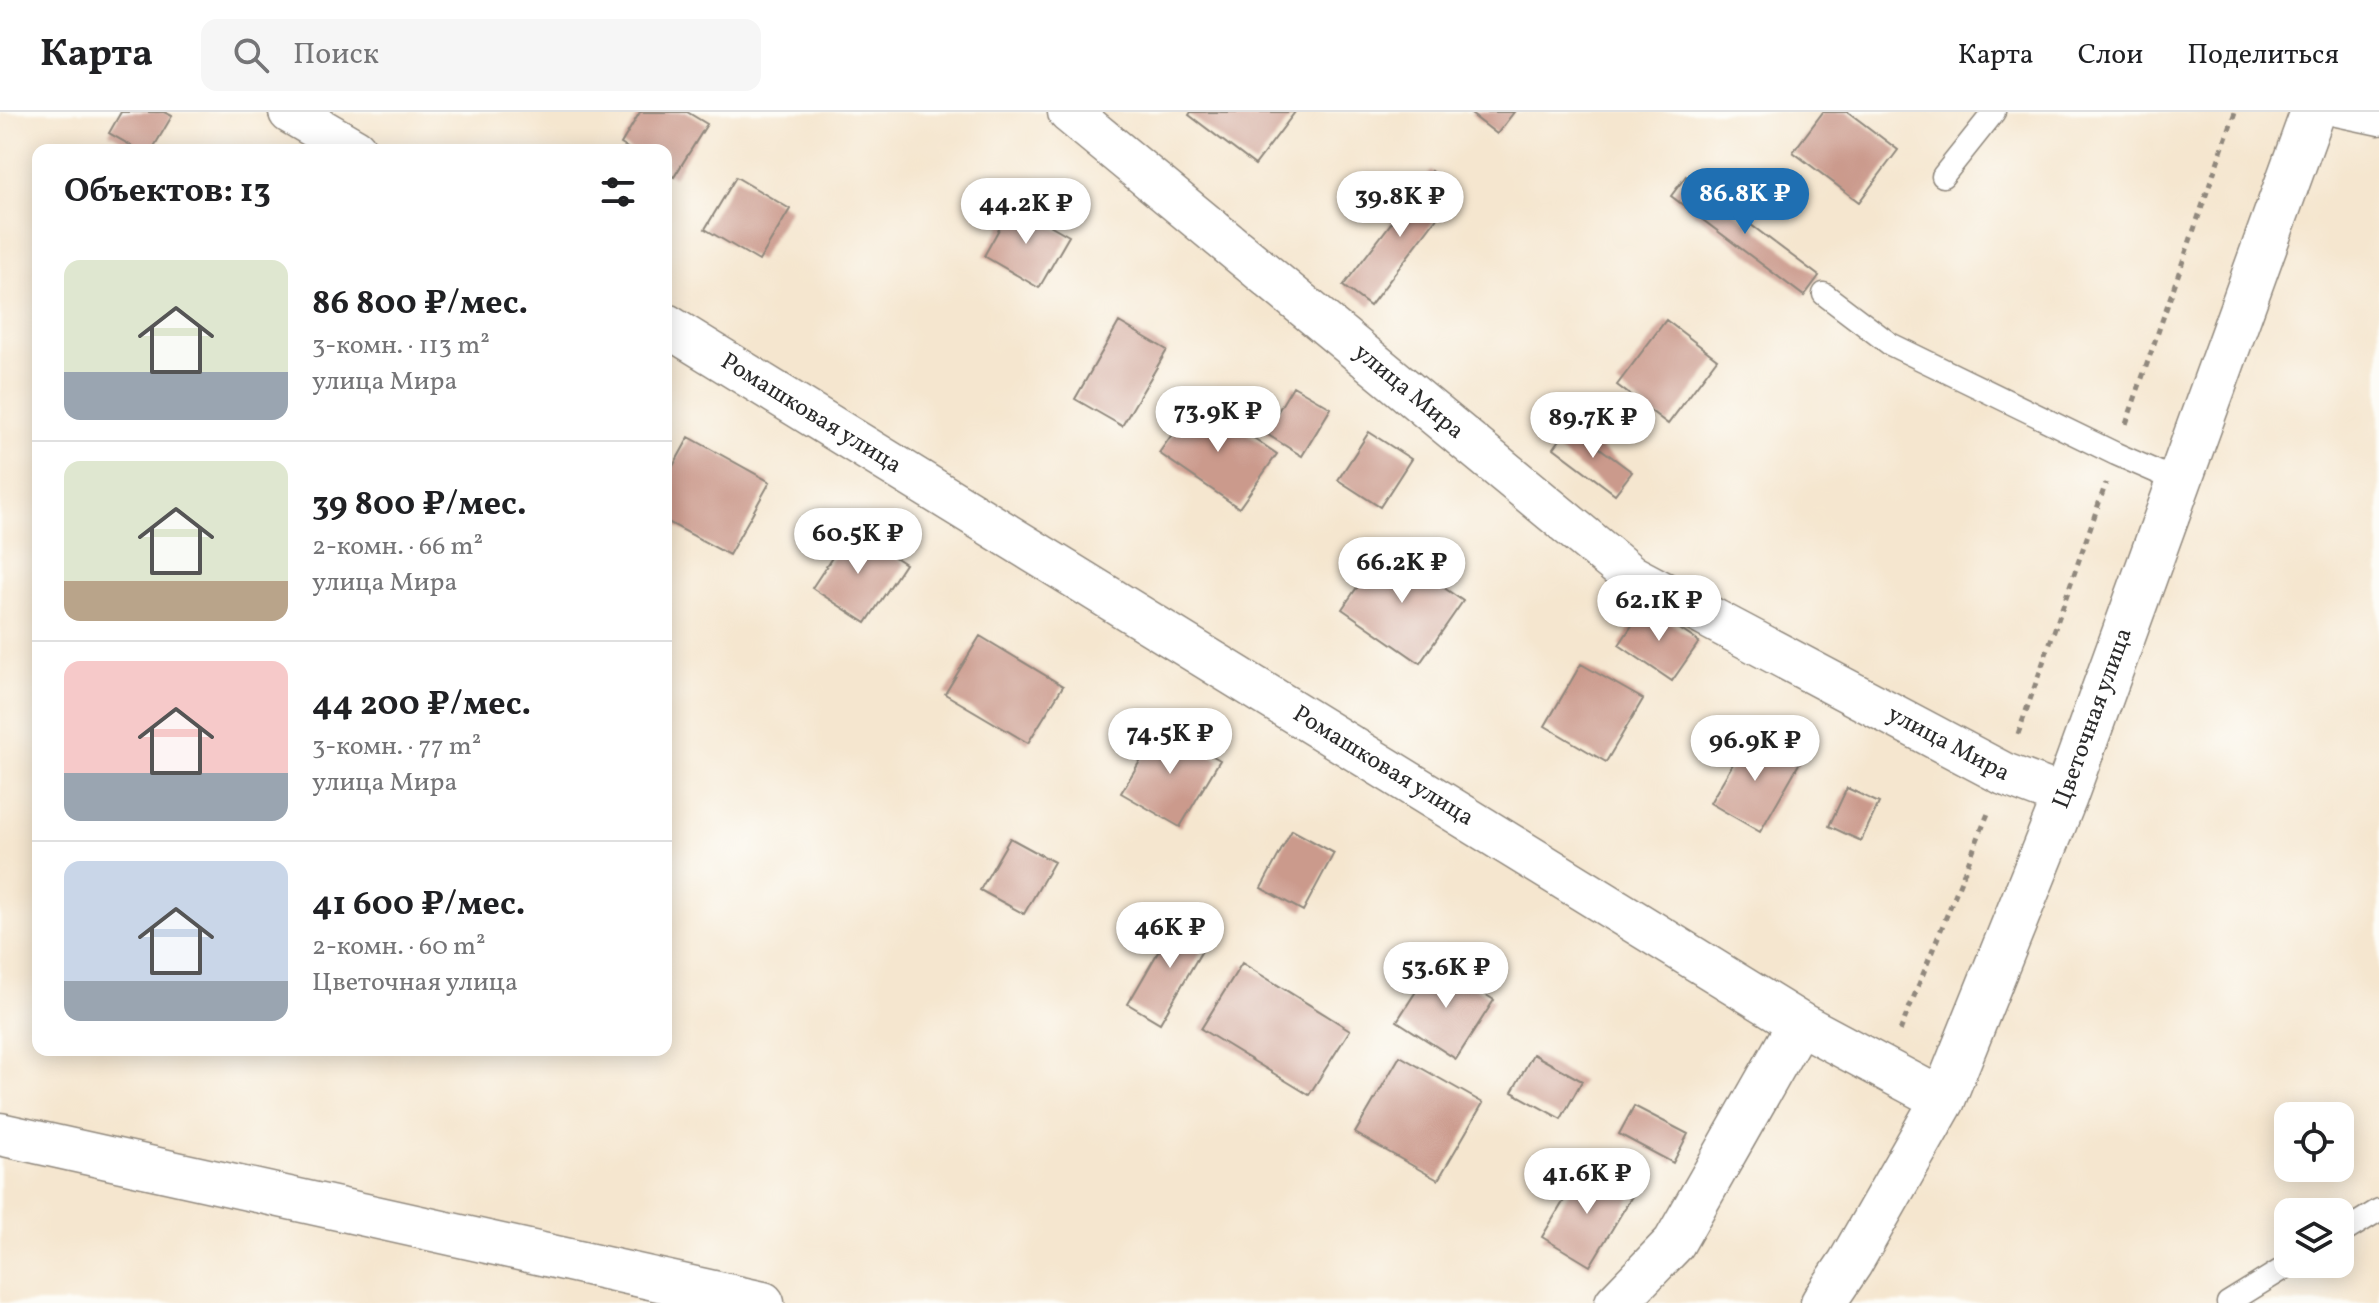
<!DOCTYPE html>
<html lang="ru">
<head>
<meta charset="utf-8">
<style>
	body { margin:0; font-family:Vollkorn,serif; background:#f6f6f6; color:#202124; height:100vh; display:flex; flex-direction:column; font-size:30px; white-space:nowrap }
	* { box-sizing:border-box; margin:0 }
	p { font-size:26px; color:#757577 }
	.icon { flex:none; width:44px; height:44px; fill:none; stroke:currentColor; stroke-width:2; stroke-linecap:round; stroke-linejoin:round }
	.map { position:relative; flex:1; overflow:hidden }
	.side { position:absolute; left:32px; top:32px; width:640px; height:912px; display:flex; flex-direction:column; background:#fff; border-radius:16px; box-shadow:0 4px 20px #0003 }
	.side>* { flex:none }
	.fabs { position:absolute; left:2274px; top:990px; display:grid; gap:16px }
	.fabs a { display:grid; place-items:center; width:80px; height:80px; border-radius:16px; background:#fff; box-shadow:0 4px 20px #0003; font-size:40px }
	.price { position:absolute; translate:-50% -68px; padding:0 18px; border-radius:28px; background:#fff; color:#222; font-size:26px; line-height:52px; filter:drop-shadow(0 2px 4px #0008) }
	.price::after { content:''; position:absolute; left:50%; top:48px; width:24px; height:18px; margin-left:-12px; background:inherit; clip-path:polygon(0 0,100% 0,50% 100%) }
	.price.active { background:#1f6fb2; color:#fff }
	ul { padding:0; list-style:none }
	li { display:flex; align-items:center; gap:24px; height:200px; padding:0 32px }
	li+li { border-top:2px solid #e0e0e0 }
	li span { display:grid; place-items:center; flex:none; width:224px; height:160px; border-radius:16px; color:#555 }
	li>.icon { margin-inline-start:auto }
	span .icon { width:96px; height:96px; fill:#fffc; stroke-width:1 }
	li b { font-size:34px }
	h2 { display:flex; justify-content:space-between; align-items:center; height:96px; padding:0 32px; font-size:34px }
	header { display:flex; align-items:center; gap:48px; box-sizing:border-box; height:112px; padding:0 40px; background:#fff; border-bottom:2px solid #e0e0e0 }
	header strong { font-size:38px }
	nav { display:flex; gap:44px; margin-inline-start:auto; font-size:28px }
	.search { width:560px; height:72px; background:#f6f6f6; display:flex; align-items:center; gap:20px; box-sizing:border-box; padding:0 28px; border-radius:16px; color:#757577; font-size:30px }
	.map>svg:first-child { display:block }
</style>
</head>
<body>
<header>
<strong>Карта</strong>
<div class="search"><svg class="icon" aria-label="search" viewBox="0 0 24 24"><circle cx="10" cy="10" r="6"/><path d="M15 15l6 6"/></svg>Поиск</div>
<nav><a>Карта</a><a>Слои</a><a>Поделиться</a></nav>
</header>
<div class="map">
<svg width="2379" height="1191" viewBox="0 0 2379 1191">
	<rect width="100%" height="100%" fill="#fdfcf7"/>
	<filter id="ink" filterUnits="userSpaceOnUse"><feTurbulence type="fractalNoise" baseFrequency=".0125" numOctaves="2"/><feDisplacementMap in="SourceGraphic" scale="16" xChannelSelector="R" yChannelSelector="G"/><feConvolveMatrix kernelMatrix="1 2 1 2 8 2 1 2 1" color-interpolation-filters="sRGB"/></filter>
	<filter id="wash" filterUnits="userSpaceOnUse"><feTurbulence type="fractalNoise" baseFrequency=".006" numOctaves="4" result="noise"/><feDisplacementMap in="SourceGraphic" scale="32" xChannelSelector="R" yChannelSelector="G"/><feGaussianBlur stdDeviation="1.8" result="paint"/><feColorMatrix in="noise" values="0 0 0 0 0 0 0 0 0 0 0 0 0 0 0 0 0 1.4 0 .05"/><feComposite in="paint" operator="in"/></filter>
	<g filter="url(#wash)">
		<rect width="100%" height="100%" fill="#f5e6cf"/>
		<g id="blocks">
			<!-- building -->
			<path fill="#cb9a8c" d="M121,0H164L172,4L152,38H139L109,21Z
				M640,0H687L707,12L674,65L666,60V38H631L621,32Z
				M1191,0H1295L1255,53L1189,3Z
				M1472,0H1514L1497,22L1471,2Z
				M1823,0H1848L1898,38L1859,90L1793,40Z
				M1431,59L1457,79L1370,194L1343,174Z
				M1686,64L1819,164L1804,184L1671,84Z
				M736,65L790,97L759,149L705,117Z
				M1013,92L1069,124L1039,176L984,144Z
				M1666,208L1717,247L1668,312L1617,273Z
				M1119,210L1167,238L1122,314L1075,287Z
				M1293,274L1331,296L1302,344L1265,321Z
				M1197,287L1277,342L1239,396L1159,341Z
				M1570,314L1632,360L1615,382L1554,336Z
				M1369,320L1411,347L1380,395L1338,368Z
				M689,325L770,370L729,443L666,409V367Z
				M851,417L905,452L866,511L812,476Z
				M1385,435L1463,489L1420,551L1342,497Z
				M1645,494L1699,530L1672,569L1619,533Z
				M980,524L1063,574L1028,631L945,582Z
				M1581,552L1643,587L1606,650L1545,614Z
				M1161,614L1220,648L1180,715L1121,681Z
				M1751,621L1800,650L1760,720L1710,691Z
				M1847,676L1879,691L1861,729L1829,714Z
				M1292,718L1334,741L1303,799L1261,776Z
				M1010,726L1054,750L1024,802L980,778Z
				M1179,804L1211,823L1160,911L1128,892Z
				M1435,850L1494,888L1456,947L1397,909Z
				M1242,851L1350,918L1309,983L1201,917Z
				M1533,942L1582,969L1561,1007L1512,980Z
				M1400,944L1483,991L1438,1068L1355,1021Z
				M1634,994L1688,1022L1673,1051L1619,1022Z
				M1584,1055L1632,1084L1590,1154L1542,1125Z"/>
		</g>
	</g>
	<g filter="url(#ink)">
		<use href="#blocks" fill-opacity="0" stroke="#90887d" stroke-width="2"/>
		<g fill="none" stroke-linecap="round" stroke-linejoin="round">
			<!-- service casing -->
			<g stroke="#90887d" stroke-width="25">
				<path id="service" d="M2322,0L2379,12
					M1943,64L1994,0
					M1824,182L1890,232L2116,342L2180,370
					M2340,1122L2379,1098
					M2228,1191L2291,1152"/>
			</g>
			<!-- minor casing -->
			<g stroke="#90887d" stroke-width="45">
				<g id="minor">
					<path d="M290,0L355,38"/>
					<path id="s1" d="M1069,0L1631,464L2004,662L2065,685"/>
					<path id="s2" d="M666,213L1799,911L1943,988"/>
					<path d="M0,1022L763,1191"/>
					<path d="M1616,1191L1674,1131L1799,911"/>
				</g>
			</g>
			<!-- secondary casing -->
			<g stroke="#90887d" stroke-width="47">
				<g id="secondary">
					<path id="s3" d="M1823,1191L1850,1151L1943,988L2065,685L2313,0"/>
				</g>
			</g>
			<!-- path -->
			<path stroke="#90887d" stroke-width="5" stroke-dasharray="6 6" stroke-linecap="butt" d="M2126,312L2235,0
				M2018,622L2106,371
				M1900,919L1989,699"/>
			<!-- service -->
			<use href="#service" stroke="#fff" stroke-width="22"/>
			<!-- minor -->
			<use href="#minor" stroke="#fff" stroke-width="42"/>
			<!-- secondary -->
			<use href="#secondary" stroke="#fff" stroke-width="44"/>
		</g>
	</g>
	<g text-anchor="middle" dominant-baseline="central" stroke-width="8" stroke-linejoin="round" paint-order="stroke">
		<!-- street labels -->
		<g font-size="24" fill="#2b2b2b" stroke="#fdfcf7">
			<text stroke="none"><textPath href="#s1" startOffset="440">улица Мира</textPath></text>
			<text stroke="none"><textPath href="#s2" startOffset="170">Ромашковая улица</textPath></text>
			<text stroke="none"><textPath href="#s3" startOffset="646">Цветочная улица</textPath></text>
			<text stroke="none"><textPath href="#s1" startOffset="1088">улица Мира</textPath></text>
			<text stroke="none"><textPath href="#s2" startOffset="842">Ромашковая улица</textPath></text>
		</g>
	</g>
</svg>
<div class="fabs">
<a><svg class="icon" aria-label="locate" viewBox="0 0 24 24"><circle cx="12" cy="12" r="6"/><path d="M12 2v4M12 18v4M2 12h4M18 12h4"/></svg></a>
<a><svg class="icon" aria-label="layers" viewBox="0 0 24 24"><path d="M12 4l9 5-9 5-9-5zM3 14l9 5 9-5"/></svg></a>
</div>
<b class="price active" style="left:1745px;top:124px">86.8K ₽</b>
<b class="price" style="left:1400px;top:127px">39.8K ₽</b>
<b class="price" style="left:1026px;top:134px">44.2K ₽</b>
<b class="price" style="left:1218px;top:342px">73.9K ₽</b>
<b class="price" style="left:1593px;top:348px">89.7K ₽</b>
<b class="price" style="left:858px;top:464px">60.5K ₽</b>
<b class="price" style="left:1402px;top:493px">66.2K ₽</b>
<b class="price" style="left:1659px;top:531px">62.1K ₽</b>
<b class="price" style="left:1170px;top:664px">74.5K ₽</b>
<b class="price" style="left:1755px;top:671px">96.9K ₽</b>
<b class="price" style="left:1170px;top:858px">46K ₽</b>
<b class="price" style="left:1446px;top:898px">53.6K ₽</b>
<b class="price" style="left:1587px;top:1104px">41.6K ₽</b>
<section class="side">
<h2>Объектов: 13<svg class="icon" aria-label="filters" viewBox="0 0 24 24"><path d="M4 7h16M4 17h16"/><circle cx="9" cy="7" r="2"/><circle cx="15" cy="17" r="2"/></svg></h2>
<ul>
<li><span style="background:linear-gradient(#dfe7d0 70%,#9aa5b1 0)"><svg class="icon" aria-label="home" viewBox="0 0 24 24"><path d="M3 11l9-7 9 7M6 9v11h12V9"/></svg></span><div><b>86 800 ₽/мес.</b><p>3-комн. · 113 m²</p><p>улица Мира</p></div></li>
<li><span style="background:linear-gradient(#dfe7d0 75%,#b9a48a 0)"><svg class="icon" aria-label="home" viewBox="0 0 24 24"><path d="M3 11l9-7 9 7M6 9v11h12V9"/></svg></span><div><b>39 800 ₽/мес.</b><p>2-комн. · 66 m²</p><p>улица Мира</p></div></li>
<li><span style="background:linear-gradient(#f6c9c9 70%,#9aa5b1 0)"><svg class="icon" aria-label="home" viewBox="0 0 24 24"><path d="M3 11l9-7 9 7M6 9v11h12V9"/></svg></span><div><b>44 200 ₽/мес.</b><p>3-комн. · 77 m²</p><p>улица Мира</p></div></li>
<li><span style="background:linear-gradient(#c9d6e8 75%,#9aa5b1 0)"><svg class="icon" aria-label="home" viewBox="0 0 24 24"><path d="M3 11l9-7 9 7M6 9v11h12V9"/></svg></span><div><b>41 600 ₽/мес.</b><p>2-комн. · 60 m²</p><p>Цветочная улица</p></div></li>
</ul>
</section>
</div>
</body>
</html>
